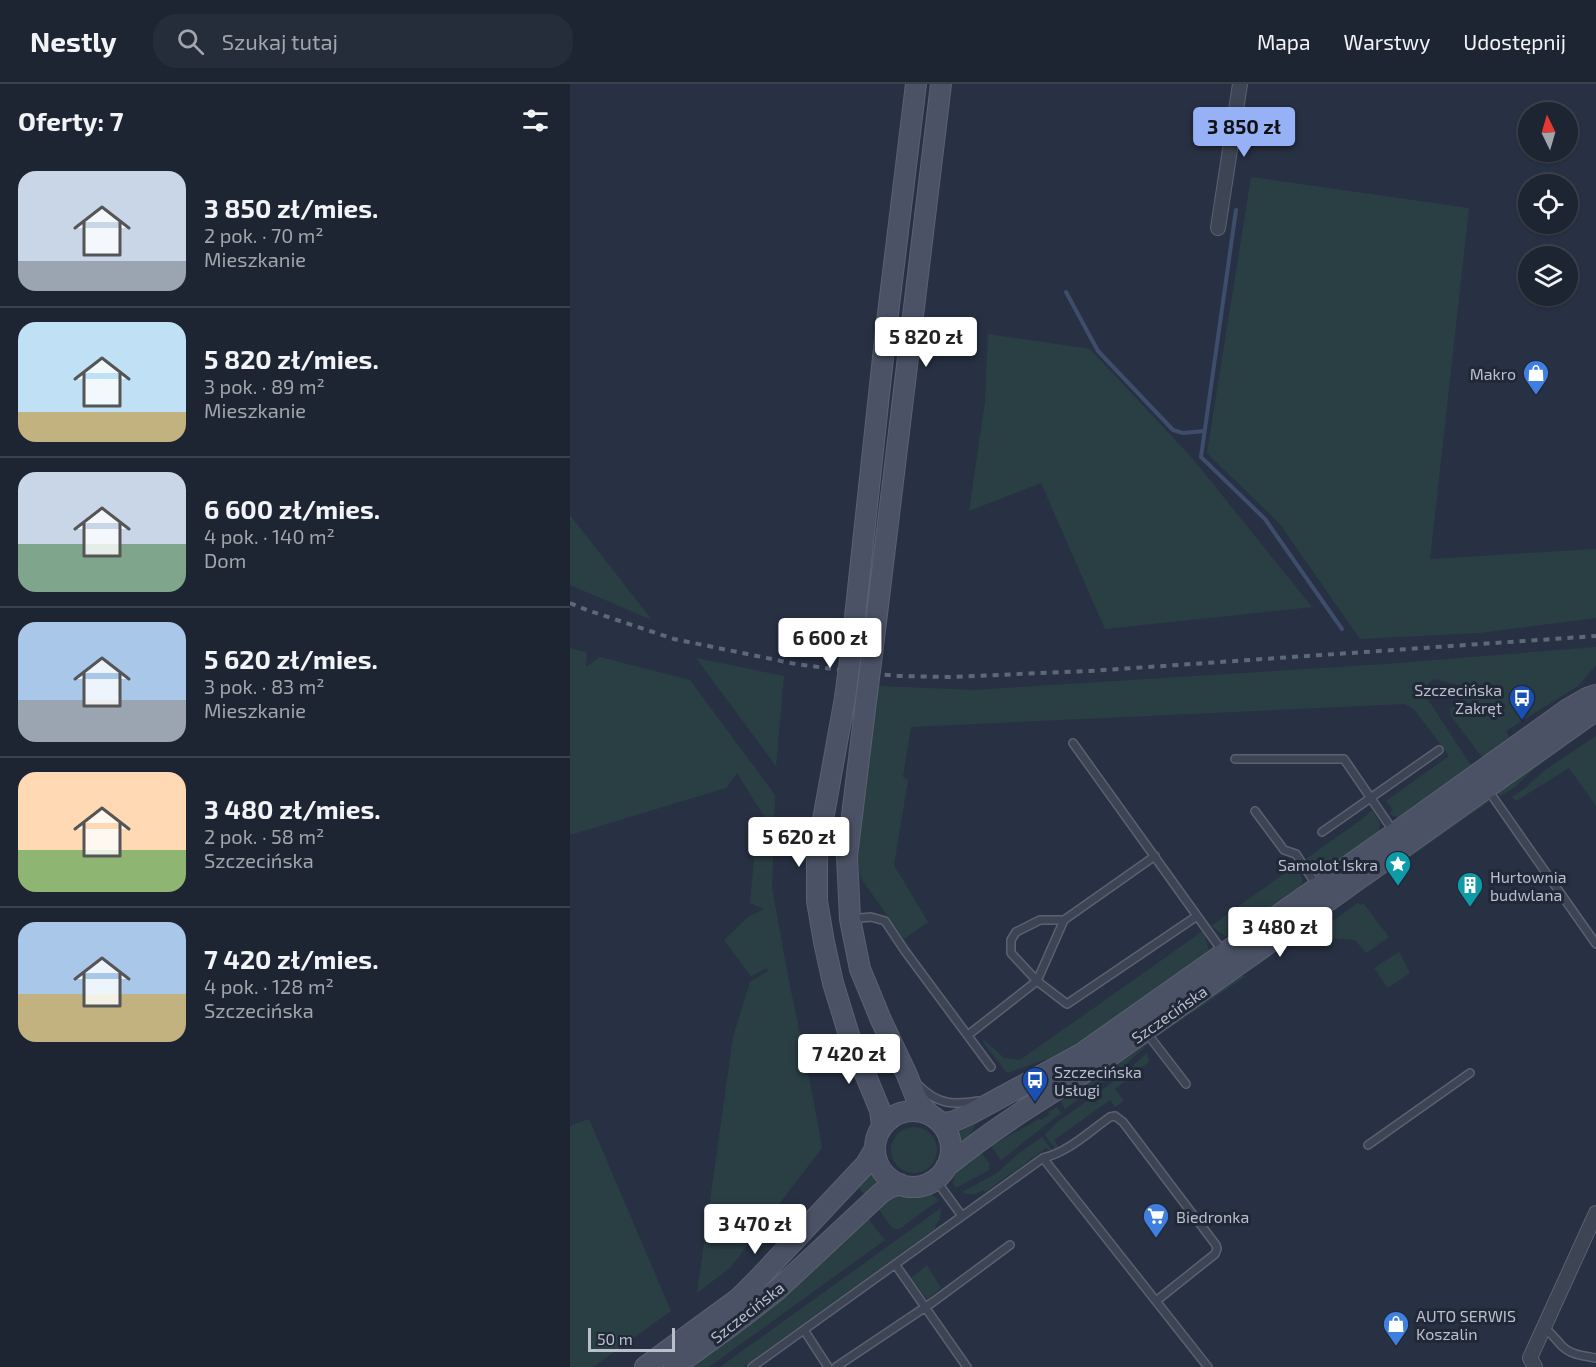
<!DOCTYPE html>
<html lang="pl">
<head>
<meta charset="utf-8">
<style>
	body { margin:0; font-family:"Exo 2",sans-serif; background:#262d3a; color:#f1f3f6; height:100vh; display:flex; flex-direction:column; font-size:22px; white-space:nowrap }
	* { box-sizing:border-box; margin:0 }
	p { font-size:20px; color:#a1a5ac }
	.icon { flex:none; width:33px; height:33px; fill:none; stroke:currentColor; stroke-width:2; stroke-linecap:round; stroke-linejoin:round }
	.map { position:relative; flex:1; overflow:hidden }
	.side { display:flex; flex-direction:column; background:#1e2532; width:570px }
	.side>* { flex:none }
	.needle { width:39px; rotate:355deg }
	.fabs { position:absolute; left:948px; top:18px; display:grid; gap:12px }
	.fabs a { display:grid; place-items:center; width:60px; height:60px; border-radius:50%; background:#1e2532; box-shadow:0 2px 4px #0004,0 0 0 2px #3c424d; font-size:30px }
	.scale { position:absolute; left:18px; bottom:15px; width:87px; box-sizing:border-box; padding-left:6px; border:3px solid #babfcc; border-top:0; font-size:16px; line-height:21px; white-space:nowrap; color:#babfcc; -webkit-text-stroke:4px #212838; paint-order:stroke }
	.price { position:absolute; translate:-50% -51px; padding:0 14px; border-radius:6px; background:#fff; color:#222; font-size:20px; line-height:39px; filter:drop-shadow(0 2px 3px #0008) }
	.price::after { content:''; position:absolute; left:50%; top:36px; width:18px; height:14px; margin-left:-9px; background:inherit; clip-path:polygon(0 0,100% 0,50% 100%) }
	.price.on { background:#96b1f6; color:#111 }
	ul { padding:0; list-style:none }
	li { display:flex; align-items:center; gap:18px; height:150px; padding:0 18px }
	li+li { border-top:2px solid #3c424d }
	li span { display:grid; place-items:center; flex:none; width:168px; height:120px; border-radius:18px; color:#555 }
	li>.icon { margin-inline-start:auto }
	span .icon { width:72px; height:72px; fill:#fffc; stroke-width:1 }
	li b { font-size:26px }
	h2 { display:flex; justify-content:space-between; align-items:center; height:72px; padding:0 18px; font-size:26px }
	header { display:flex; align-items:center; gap:36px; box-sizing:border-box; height:84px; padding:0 30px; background:#1e2532; border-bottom:2px solid #3c424d }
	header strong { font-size:28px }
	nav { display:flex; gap:33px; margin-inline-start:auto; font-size:21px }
	.search { width:420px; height:54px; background:#262d3a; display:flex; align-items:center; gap:15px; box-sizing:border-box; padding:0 21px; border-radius:24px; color:#a1a5ac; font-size:22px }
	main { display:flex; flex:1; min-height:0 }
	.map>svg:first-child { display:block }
</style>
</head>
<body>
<header>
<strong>Nestly</strong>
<div class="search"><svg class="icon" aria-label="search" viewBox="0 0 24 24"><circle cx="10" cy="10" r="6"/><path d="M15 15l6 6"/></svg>Szukaj tutaj</div>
<nav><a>Mapa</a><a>Warstwy</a><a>Udostępnij</a></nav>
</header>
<main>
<section class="side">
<h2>Oferty: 7<svg class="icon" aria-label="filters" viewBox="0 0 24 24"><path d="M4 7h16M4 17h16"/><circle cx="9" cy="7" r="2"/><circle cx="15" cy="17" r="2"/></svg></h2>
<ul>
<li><span style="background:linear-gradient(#c9d6e8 75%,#9aa5b1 0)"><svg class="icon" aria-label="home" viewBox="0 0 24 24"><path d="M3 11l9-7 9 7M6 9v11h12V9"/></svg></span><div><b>3 850 zł/mies.</b><p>2 pok. · 70 m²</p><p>Mieszkanie</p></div></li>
<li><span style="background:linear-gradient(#bfe0f5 75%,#c2b280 0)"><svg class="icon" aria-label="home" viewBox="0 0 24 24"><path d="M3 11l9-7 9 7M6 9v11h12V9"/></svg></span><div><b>5 820 zł/mies.</b><p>3 pok. · 89 m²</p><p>Mieszkanie</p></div></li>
<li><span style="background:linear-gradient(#c9d6e8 60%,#7fa58c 0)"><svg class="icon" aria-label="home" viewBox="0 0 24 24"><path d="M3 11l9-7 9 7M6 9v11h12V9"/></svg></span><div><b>6 600 zł/mies.</b><p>4 pok. · 140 m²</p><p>Dom</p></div></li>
<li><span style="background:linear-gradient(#a9c7e8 65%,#9aa5b1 0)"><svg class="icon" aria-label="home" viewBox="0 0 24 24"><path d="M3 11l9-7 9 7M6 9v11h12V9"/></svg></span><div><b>5 620 zł/mies.</b><p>3 pok. · 83 m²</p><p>Mieszkanie</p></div></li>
<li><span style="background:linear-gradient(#ffd9b3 65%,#8fb573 0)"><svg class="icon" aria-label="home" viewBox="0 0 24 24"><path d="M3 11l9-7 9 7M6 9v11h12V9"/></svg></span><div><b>3 480 zł/mies.</b><p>2 pok. · 58 m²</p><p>Szczecińska</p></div></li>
<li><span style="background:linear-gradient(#a9c7e8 60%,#c2b280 0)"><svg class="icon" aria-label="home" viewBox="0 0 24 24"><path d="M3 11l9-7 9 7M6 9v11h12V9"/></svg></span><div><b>7 420 zł/mies.</b><p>4 pok. · 128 m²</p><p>Szczecińska</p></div></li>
</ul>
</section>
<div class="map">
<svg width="1026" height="1283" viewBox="0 0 1026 1283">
	<rect width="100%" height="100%" fill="#283143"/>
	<!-- green -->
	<path fill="#2a3f44" d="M681,93L899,124L860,475L1026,465V534L909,549L790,555L710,440L637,369Z
		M418,250L520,265L623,375L742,523L535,545L471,399L399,427L415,318Z
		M0,431L82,536L0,501Z
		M1026,563V581L1008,602L936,647L939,653L922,670L911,672L881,632L880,625L898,612L891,602L864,595L851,605L902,683L835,733H825L819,729L823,726L816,717L879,672L844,625L835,620L341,643L333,693L338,696L324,781L358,838L334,855L290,793L284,736L281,698V651L287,601L404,606L816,580Z
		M0,564L17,569L16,583L30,573L120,596L205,711L202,804L217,887L243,1014L252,1064L160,1184L127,1209L163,953L180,898L198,887L197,884L181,892L154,856L178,833L194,825L180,819L187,743L194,732L167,689L156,704L0,751Z
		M126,574L214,592L206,682Z
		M1026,630V640L964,685L944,704L930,712L927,707Z
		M1026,652V722L999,684L946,717L942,713L954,705L975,686Z
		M908,715L920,717L800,801L799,797Z
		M802,726L810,739L808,752L758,788L744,786L734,776L791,736Z
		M725,782C733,794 735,795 728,808L664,855L657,853L641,842Z
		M778,809L786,811L685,883L683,880Z
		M788,819L791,821L793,819L819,853L796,869L785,856L745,853L743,854L741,852Z
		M633,847L640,870L506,965L437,989L413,958L414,956L434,974L450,976Z
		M829,868L840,889L818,904L804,884Z
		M671,892H676L588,952L587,950L663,893Z
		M570,956L575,957L578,960L551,985L495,1025L490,1016Z
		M577,969L579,978L545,1005L554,1017L545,1023L540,1016L484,1056L489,1064L486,1066L475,1051L485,1040L554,990Z
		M487,1023L491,1029L431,1076L421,1062L469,1035L471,1036L480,1030L478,1028Z
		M406,1034C407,1042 399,1048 399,1056L384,1065L382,1047Z
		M19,1035L101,1227L23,1283H0V1042Z
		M321 1066a23 23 0 1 1 46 0a23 23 0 1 1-46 0Z
		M472,1053L483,1067L481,1068L476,1064L415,1108L413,1106C405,1111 401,1112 392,1108L427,1089L448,1070Z
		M409,1066L419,1079V1086L386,1104L383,1100L386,1086Z
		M305,1081L313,1094V1098L297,1113L286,1101Z
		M331,1110L359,1111L363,1112L369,1116L329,1145H323L306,1122L325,1111Z
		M371,1124L370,1136L365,1141L366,1144L173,1283H150Z
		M295,1131L315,1156L139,1283H116Z
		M357,1181L371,1204L357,1215L341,1194Z"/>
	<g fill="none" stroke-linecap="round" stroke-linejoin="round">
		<!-- stream -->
		<path stroke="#3f4d6c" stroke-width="4" d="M666,126L631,373L695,435L772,545
			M496,208L528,267L603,346L613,349L634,347"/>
		<!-- lane casing -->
		<g stroke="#5b6170" stroke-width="10">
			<path id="lane" d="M503,659L653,868
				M665,675H774L824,748
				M918,706L1026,860
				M685,727L714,766L726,770L737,787L747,801
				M752,748L869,666
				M280,835L301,833L315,837L335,867L421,983
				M494,836H470L446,848L441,856V869L467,897L494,836L585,772
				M576,948L616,1000
				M398,951L467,897L497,920L627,832
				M348,1001C368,1021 383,1021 409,1017
				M798,1061L900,989
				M473,1074L638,1283
				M365,1095L392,1132
				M325,1180L397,1283
				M974,1244C983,1250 985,1255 992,1262C1001,1271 1014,1272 1026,1274
				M234,1246L258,1283
				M182,1283L473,1074C497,1069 520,1047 540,1033L545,1032L553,1038L646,1161L647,1165L645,1170L586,1217
				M266,1283L363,1218L440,1161"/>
		</g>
		<!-- street casing -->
		<g stroke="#5b6170" stroke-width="16">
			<path id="street" d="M648,144L670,0
				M965,1283L960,1274L1026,1129"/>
		</g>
		<!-- secondary casing -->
		<g stroke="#5b6170" stroke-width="22">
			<path id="secondary" d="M282,561L316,246L346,0
				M303,563L371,0
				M275,614L247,769V817L254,858L263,899L279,951L310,1026L312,1042
				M296,617L277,772L280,835L290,885L311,936L337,991L347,1016L359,1030
				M305 1065a38 38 0 1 1 76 0a38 38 0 1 1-76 0Z
				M371,1039L382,1038L400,1030L511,970L825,749L998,625L1017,614L1026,611
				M376,1083C424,1044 477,1011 530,979L1018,632L1026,628
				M75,1283L168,1215L190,1193L296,1080L305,1065
				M104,1283L162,1241L206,1207L311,1109L319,1104L330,1100"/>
		</g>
		<!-- lane -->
		<use href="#lane" stroke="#3d4453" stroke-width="7"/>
		<!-- street -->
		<use href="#street" stroke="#3d4453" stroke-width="14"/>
		<!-- secondary -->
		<use href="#secondary" stroke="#4b5266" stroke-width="20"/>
		<!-- rail -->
		<path stroke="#5f677a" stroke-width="4" stroke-dasharray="6 6" stroke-linecap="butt" d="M0,519L17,526L104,555L226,580L285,588L329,592L379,593L520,587L1026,552"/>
		<!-- secondary-bridge casing -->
		<g stroke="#5b6170" stroke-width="22" stroke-linecap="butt">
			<path id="secondary-bridge" d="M275,614L282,561
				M296,617L303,563"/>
		</g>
		<!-- secondary-bridge -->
		<use href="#secondary-bridge" stroke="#4b5266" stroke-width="20"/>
	</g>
	<!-- icons -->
	<defs>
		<g id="shop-pin" transform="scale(1.35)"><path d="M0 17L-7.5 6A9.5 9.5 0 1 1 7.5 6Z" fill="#3f7fe0" stroke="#212838"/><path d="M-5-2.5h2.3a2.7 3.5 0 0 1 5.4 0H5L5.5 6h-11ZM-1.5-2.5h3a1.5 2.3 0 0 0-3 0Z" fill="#fff"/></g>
		<g id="bus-pin" transform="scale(1.35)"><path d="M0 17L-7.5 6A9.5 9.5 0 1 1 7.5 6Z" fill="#1a4fb4" stroke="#212838"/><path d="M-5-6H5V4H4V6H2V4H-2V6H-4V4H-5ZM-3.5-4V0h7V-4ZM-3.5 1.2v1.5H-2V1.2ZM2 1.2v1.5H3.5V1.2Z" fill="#fff"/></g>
		<g id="sight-pin" transform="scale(1.35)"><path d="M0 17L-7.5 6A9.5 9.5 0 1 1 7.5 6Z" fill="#0f9aa8" stroke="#212838"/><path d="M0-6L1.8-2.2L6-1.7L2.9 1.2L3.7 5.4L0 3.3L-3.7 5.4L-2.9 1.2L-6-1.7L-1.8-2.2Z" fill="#fff"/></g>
		<g id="building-pin" transform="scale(1.35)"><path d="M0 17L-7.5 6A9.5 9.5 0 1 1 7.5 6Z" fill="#0f9aa8" stroke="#212838"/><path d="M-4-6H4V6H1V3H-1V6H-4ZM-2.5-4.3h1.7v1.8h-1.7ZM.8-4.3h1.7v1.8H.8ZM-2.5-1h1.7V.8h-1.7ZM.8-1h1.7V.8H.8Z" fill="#fff"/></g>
		<g id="supermarket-pin" transform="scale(1.35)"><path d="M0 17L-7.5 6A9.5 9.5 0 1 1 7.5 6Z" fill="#3f7fe0" stroke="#212838"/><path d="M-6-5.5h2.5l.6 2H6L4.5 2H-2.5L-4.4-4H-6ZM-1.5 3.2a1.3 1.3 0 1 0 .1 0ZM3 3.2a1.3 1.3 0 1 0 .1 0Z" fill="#fff"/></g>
	</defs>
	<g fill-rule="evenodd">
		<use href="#shop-pin" x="966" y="289"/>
		<use href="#bus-pin" x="952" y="614"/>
		<use href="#sight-pin" x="828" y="780"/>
		<use href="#building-pin" x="900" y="801"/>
		<use href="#bus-pin" x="465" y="996"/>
		<use href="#supermarket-pin" x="586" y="1132"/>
		<use href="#shop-pin" x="826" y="1240"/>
	</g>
	<g text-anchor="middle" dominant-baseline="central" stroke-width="6" stroke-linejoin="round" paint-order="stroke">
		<!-- poi labels -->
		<g font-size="16" fill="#babfcc" stroke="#212838" text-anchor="start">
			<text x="946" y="289" text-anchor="end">Makro</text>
			<text x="932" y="605" text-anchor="end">Szczecińska<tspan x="932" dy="18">Zakręt</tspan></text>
			<text x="808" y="780" text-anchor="end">Samolot Iskra</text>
			<text x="920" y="792">Hurtownia<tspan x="920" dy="18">budwlana</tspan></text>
			<text x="484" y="987">Szczecińska<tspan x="484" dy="18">Usługi</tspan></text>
			<text x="606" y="1132">Biedronka</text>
			<text x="846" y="1231">AUTO SERWIS<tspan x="846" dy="18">Koszalin</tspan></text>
		</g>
		<!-- street labels -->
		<g font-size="16" fill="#babfcc" stroke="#212838">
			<text transform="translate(599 930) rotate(-35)">Szczecińska</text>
			<text transform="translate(177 1228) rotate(-38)">Szczecińska</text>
		</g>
	</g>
</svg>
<div class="fabs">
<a><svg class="needle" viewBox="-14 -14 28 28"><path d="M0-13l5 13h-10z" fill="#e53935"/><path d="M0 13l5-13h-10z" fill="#a1a5ac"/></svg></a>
<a><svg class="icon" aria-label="locate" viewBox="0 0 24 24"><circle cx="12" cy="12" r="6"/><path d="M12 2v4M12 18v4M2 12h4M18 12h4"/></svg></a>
<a><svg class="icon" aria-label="layers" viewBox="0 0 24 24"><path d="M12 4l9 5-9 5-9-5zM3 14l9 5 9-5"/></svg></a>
</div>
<div class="scale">50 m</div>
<b class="price on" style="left:674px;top:74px">3 850 zł</b>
<b class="price" style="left:356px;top:284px">5 820 zł</b>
<b class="price" style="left:260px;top:585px">6 600 zł</b>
<b class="price" style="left:229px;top:784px">5 620 zł</b>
<b class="price" style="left:710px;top:874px">3 480 zł</b>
<b class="price" style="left:279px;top:1001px">7 420 zł</b>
<b class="price" style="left:185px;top:1171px">3 470 zł</b>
</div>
</main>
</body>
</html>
